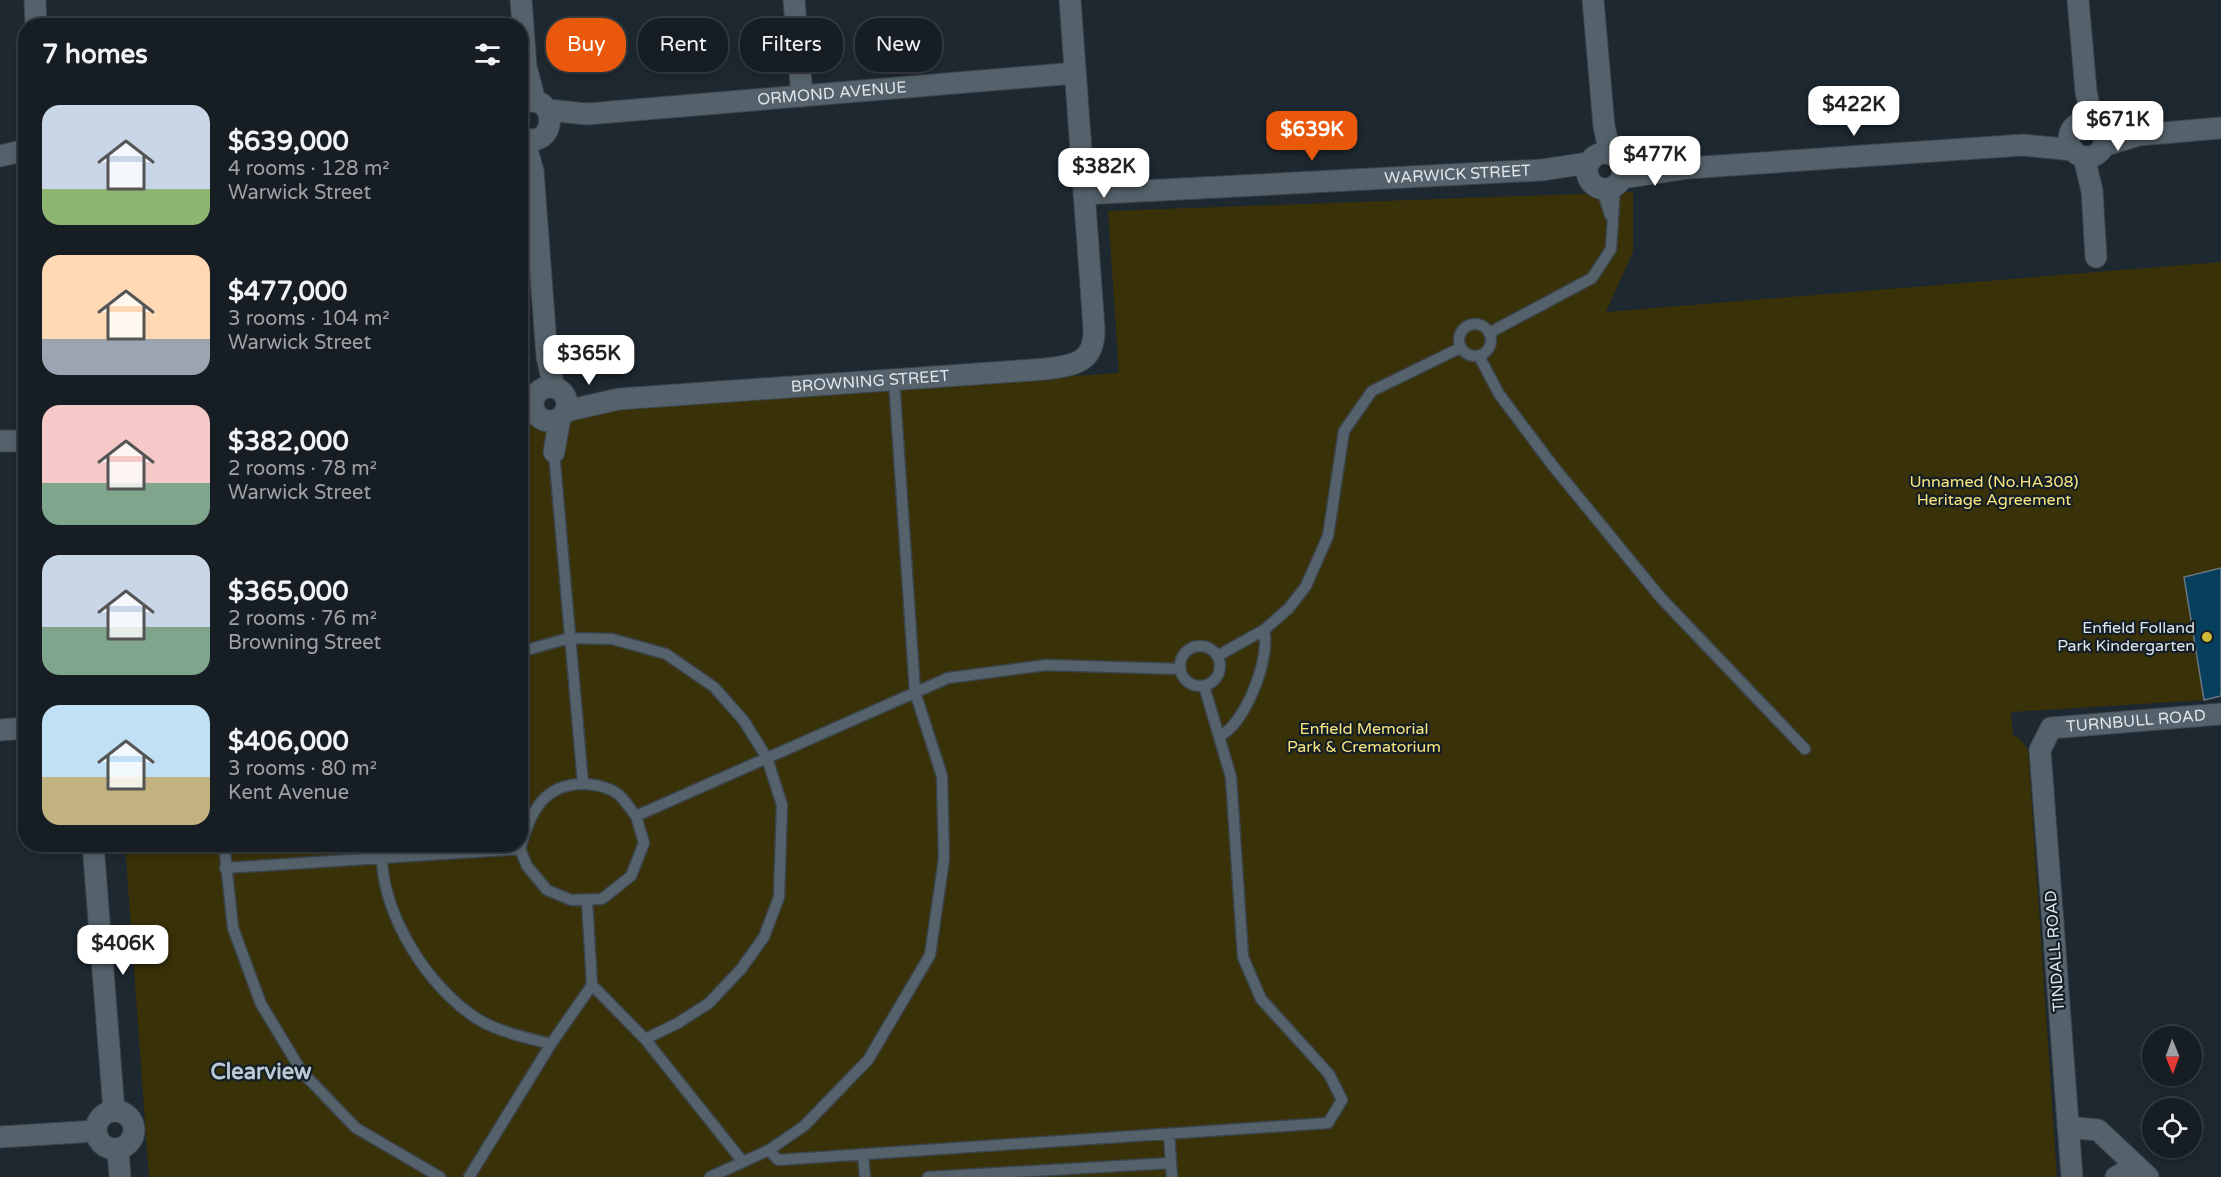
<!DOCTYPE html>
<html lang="en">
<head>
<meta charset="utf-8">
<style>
	body { margin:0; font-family:"Varela Round",sans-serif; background:#1f272c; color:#f1f3f6; height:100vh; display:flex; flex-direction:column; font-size:22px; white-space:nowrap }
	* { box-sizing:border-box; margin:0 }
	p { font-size:20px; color:#9ea2a6 }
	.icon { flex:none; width:33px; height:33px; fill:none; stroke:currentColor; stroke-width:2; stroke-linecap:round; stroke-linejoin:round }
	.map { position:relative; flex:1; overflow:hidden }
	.drawer { position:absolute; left:18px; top:18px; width:510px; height:834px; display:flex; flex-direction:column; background:#161e24; border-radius:24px; box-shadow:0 3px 9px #0003,0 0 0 2px #353c41 }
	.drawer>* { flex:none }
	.banner { position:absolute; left:546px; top:18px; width:570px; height:54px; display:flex; gap:12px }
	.needle { width:39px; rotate:179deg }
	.tools { position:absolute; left:2142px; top:1026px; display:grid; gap:12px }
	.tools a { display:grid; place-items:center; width:60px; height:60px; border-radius:50%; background:#161e24; box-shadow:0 3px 9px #0003,0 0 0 2px #353c41; font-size:30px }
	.price { position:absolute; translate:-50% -51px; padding:0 14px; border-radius:12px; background:#fff; color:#222; font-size:20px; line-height:39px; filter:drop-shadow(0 2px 3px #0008) }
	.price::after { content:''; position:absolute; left:50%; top:36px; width:18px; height:14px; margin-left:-9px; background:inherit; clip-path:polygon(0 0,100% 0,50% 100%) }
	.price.selected { background:#ea580c; color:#fff }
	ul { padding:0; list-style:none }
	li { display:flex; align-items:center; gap:18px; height:150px; padding:0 24px }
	li span { display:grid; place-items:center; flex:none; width:168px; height:120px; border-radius:18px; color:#555 }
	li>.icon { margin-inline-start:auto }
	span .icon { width:72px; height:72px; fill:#fffc; stroke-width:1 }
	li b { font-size:26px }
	h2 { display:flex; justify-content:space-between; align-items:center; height:72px; padding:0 24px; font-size:26px }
	.pill { padding:0 21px; border-radius:24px; background:#161e24; box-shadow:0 3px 9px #0003,0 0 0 2px #353c41; font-size:21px; line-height:54px }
	.pill.selected { background:#ea580c; color:#fff }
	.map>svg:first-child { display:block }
</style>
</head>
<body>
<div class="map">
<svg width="2221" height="1177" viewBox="0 0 2221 1177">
	<rect width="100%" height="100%" fill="#1e2830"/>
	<!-- green -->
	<path fill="#393107" d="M1633,192V252L1606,312L2221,262V568L2184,577L2204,700L2011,712L2013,736L2019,738L2028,749L2057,1177H149L125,845L520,844L521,417L558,426L601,407L1119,373L1108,211Z"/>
	<!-- building -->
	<path fill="#073f5f" stroke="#6a767f" stroke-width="1.5" d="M2221,568V696L2204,700L2184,577Z"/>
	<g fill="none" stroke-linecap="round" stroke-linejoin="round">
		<!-- service casing -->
		<g stroke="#3b444b" stroke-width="13">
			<path id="service" d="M1602,189L1610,215
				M1459 340a16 16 0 1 1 32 0a16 16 0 1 1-32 0Z
				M1489,333L1592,278L1611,249L1615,186
				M1479,356L1499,394L1553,466L1661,598L1805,749
				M554,452L583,784
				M1180 666a20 20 0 1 1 40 0a20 20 0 1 1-40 0Z
				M520,652L569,638L612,639L666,654L714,687L744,721L767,758L782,805L779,897L764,937L741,969L709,1003L678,1023L645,1039
				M1217,656L1264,630L1289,608L1306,586L1328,536L1344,431L1372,391L1460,348
				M1219,736C1245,726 1271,657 1264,630
				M636,816C631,810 625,800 618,794C610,788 597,785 587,784C544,782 530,812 520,849L527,866L547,890L571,900L602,899L631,876L644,843L636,816L948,678L1046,665L1180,669
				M224,844L233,928L261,1004L302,1072L356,1128L440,1177
				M382,844C378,907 421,977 470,1014C493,1031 524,1037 551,1044
				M225,868L520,849
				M587,900L592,985
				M1169,1134L1172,1177
				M769,1150L778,1160L1328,1123L1342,1100L1329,1074L1261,999L1243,957L1231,777L1204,686
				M863,1154L865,1177
				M469,1177L551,1044L592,985L645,1039L743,1162
				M710,1177L769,1150L804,1126L868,1060L930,955L944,859L942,776L915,692L894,380
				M928,1177L1171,1163"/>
		</g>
		<!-- minor casing -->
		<g stroke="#3b444b" stroke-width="23">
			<g id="minor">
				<path d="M35,0L36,26"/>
				<path d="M521,0L526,67L535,101"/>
				<path d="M794,0L802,96"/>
				<path d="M1593,0L1604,126L1610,154"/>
				<path d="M2078,0L2086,91L2092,122"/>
				<path d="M520,104C560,87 559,154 520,137"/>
				<path id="s1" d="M548,110L587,114L1075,73"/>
				<circle cx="2087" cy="139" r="18"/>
				<path d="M524,139L533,171L547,357L554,387"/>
				<path d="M2103,146L2139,135L2221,128"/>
				<circle cx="1605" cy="171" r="18"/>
				<path d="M0,156L26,150"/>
				<path d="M2084,157L2092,191L2096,257"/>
				<path d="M1622,178L1688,168L2023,145L2073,150"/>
				<path id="s2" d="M1084,194L1542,170L1588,163"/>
				<circle cx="550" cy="404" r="17"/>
				<path id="s3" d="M566,411L619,399L1046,369C1075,365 1095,363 1094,328L1070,0"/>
				<path d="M0,441H26"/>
				<path d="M554,452L560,418"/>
				<path d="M0,730L26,728"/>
				<path d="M93,844L114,1111"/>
				<circle cx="115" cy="1130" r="19"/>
				<path d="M2068,1127L2098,1130L2148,1177"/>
				<path d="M0,1137L96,1131"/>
				<path d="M118,1149L120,1177"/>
				<path id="s4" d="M2072,1177L2040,750L2051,728L2221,714"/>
				<path d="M2116,1177L2136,1166"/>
			</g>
		</g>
		<!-- service -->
		<use href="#service" stroke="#56626b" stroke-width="10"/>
		<!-- minor -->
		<use href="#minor" stroke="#56626b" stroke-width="21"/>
	</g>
	<!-- markers -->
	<circle fill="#cfb837" stroke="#141e26" stroke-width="2" cx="2207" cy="637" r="6"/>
	<g text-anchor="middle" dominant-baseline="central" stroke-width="4.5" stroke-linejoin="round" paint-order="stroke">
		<!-- street labels -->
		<g font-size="16" fill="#dfe6eb" stroke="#141e26">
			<text stroke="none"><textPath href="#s1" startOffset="285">ORMOND AVENUE</textPath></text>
			<text stroke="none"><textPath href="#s2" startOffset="374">WARWICK STREET</textPath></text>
			<text stroke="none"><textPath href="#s3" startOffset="306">BROWNING STREET</textPath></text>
			<text stroke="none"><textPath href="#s4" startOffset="538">TURNBULL ROAD</textPath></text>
			<text transform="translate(2055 951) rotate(-94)">TINDALL ROAD</text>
		</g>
		<!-- park labels -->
		<g font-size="16" fill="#f9e57e" stroke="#141e26">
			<text x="1994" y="482">Unnamed (No.HA308)<tspan x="1994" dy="18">Heritage Agreement</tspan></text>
			<text x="1364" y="729">Enfield Memorial<tspan x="1364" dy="18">Park &amp; Crematorium</tspan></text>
		</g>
		<!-- poi labels -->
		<g font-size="16" fill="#dfe6eb" stroke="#141e26" text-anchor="end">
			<text x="2195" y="628">Enfield Folland<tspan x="2195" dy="18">Park Kindergarten</tspan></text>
		</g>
		<!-- district labels -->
		<g font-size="22" font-weight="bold" fill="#bccad4" stroke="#141e26">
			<text x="261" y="1072">Clearview</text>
		</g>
	</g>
</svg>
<div class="tools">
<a><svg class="needle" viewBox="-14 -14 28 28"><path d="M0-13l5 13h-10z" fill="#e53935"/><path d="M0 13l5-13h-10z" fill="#9ea2a6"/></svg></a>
<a><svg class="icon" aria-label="locate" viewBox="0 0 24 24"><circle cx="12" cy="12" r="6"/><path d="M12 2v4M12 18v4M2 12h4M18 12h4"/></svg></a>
</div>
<b class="price" style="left:1854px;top:137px">$422K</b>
<b class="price" style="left:2118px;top:152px">$671K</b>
<b class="price selected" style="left:1312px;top:162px">$639K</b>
<b class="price" style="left:1655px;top:187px">$477K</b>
<b class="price" style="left:1104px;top:199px">$382K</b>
<b class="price" style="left:589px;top:386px">$365K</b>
<b class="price" style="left:123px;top:976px">$406K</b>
<div class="banner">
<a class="pill selected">Buy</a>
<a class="pill">Rent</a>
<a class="pill">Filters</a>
<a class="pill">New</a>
</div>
<section class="drawer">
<h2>7 homes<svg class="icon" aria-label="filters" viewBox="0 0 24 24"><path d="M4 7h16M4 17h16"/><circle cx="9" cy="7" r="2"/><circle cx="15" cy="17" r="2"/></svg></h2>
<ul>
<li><span style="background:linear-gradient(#c9d6e8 70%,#8fb573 0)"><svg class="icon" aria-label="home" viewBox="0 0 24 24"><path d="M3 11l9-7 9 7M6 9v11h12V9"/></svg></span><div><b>$639,000</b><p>4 rooms · 128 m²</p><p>Warwick Street</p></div></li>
<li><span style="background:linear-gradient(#ffd9b3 70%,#9aa5b1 0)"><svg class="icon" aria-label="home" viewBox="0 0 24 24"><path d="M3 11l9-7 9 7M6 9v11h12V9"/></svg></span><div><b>$477,000</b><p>3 rooms · 104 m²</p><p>Warwick Street</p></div></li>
<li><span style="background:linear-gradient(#f6c9c9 65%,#7fa58c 0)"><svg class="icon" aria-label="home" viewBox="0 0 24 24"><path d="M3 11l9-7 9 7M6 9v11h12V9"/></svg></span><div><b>$382,000</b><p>2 rooms · 78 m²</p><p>Warwick Street</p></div></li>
<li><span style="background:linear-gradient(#c9d6e8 60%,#7fa58c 0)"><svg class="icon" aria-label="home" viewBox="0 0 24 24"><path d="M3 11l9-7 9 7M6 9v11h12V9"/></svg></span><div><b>$365,000</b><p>2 rooms · 76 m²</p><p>Browning Street</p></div></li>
<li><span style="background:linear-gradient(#bfe0f5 60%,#c2b280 0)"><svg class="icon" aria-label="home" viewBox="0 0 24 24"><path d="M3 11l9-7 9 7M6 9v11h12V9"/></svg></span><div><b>$406,000</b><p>3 rooms · 80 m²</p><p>Kent Avenue</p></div></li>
</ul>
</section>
</div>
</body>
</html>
